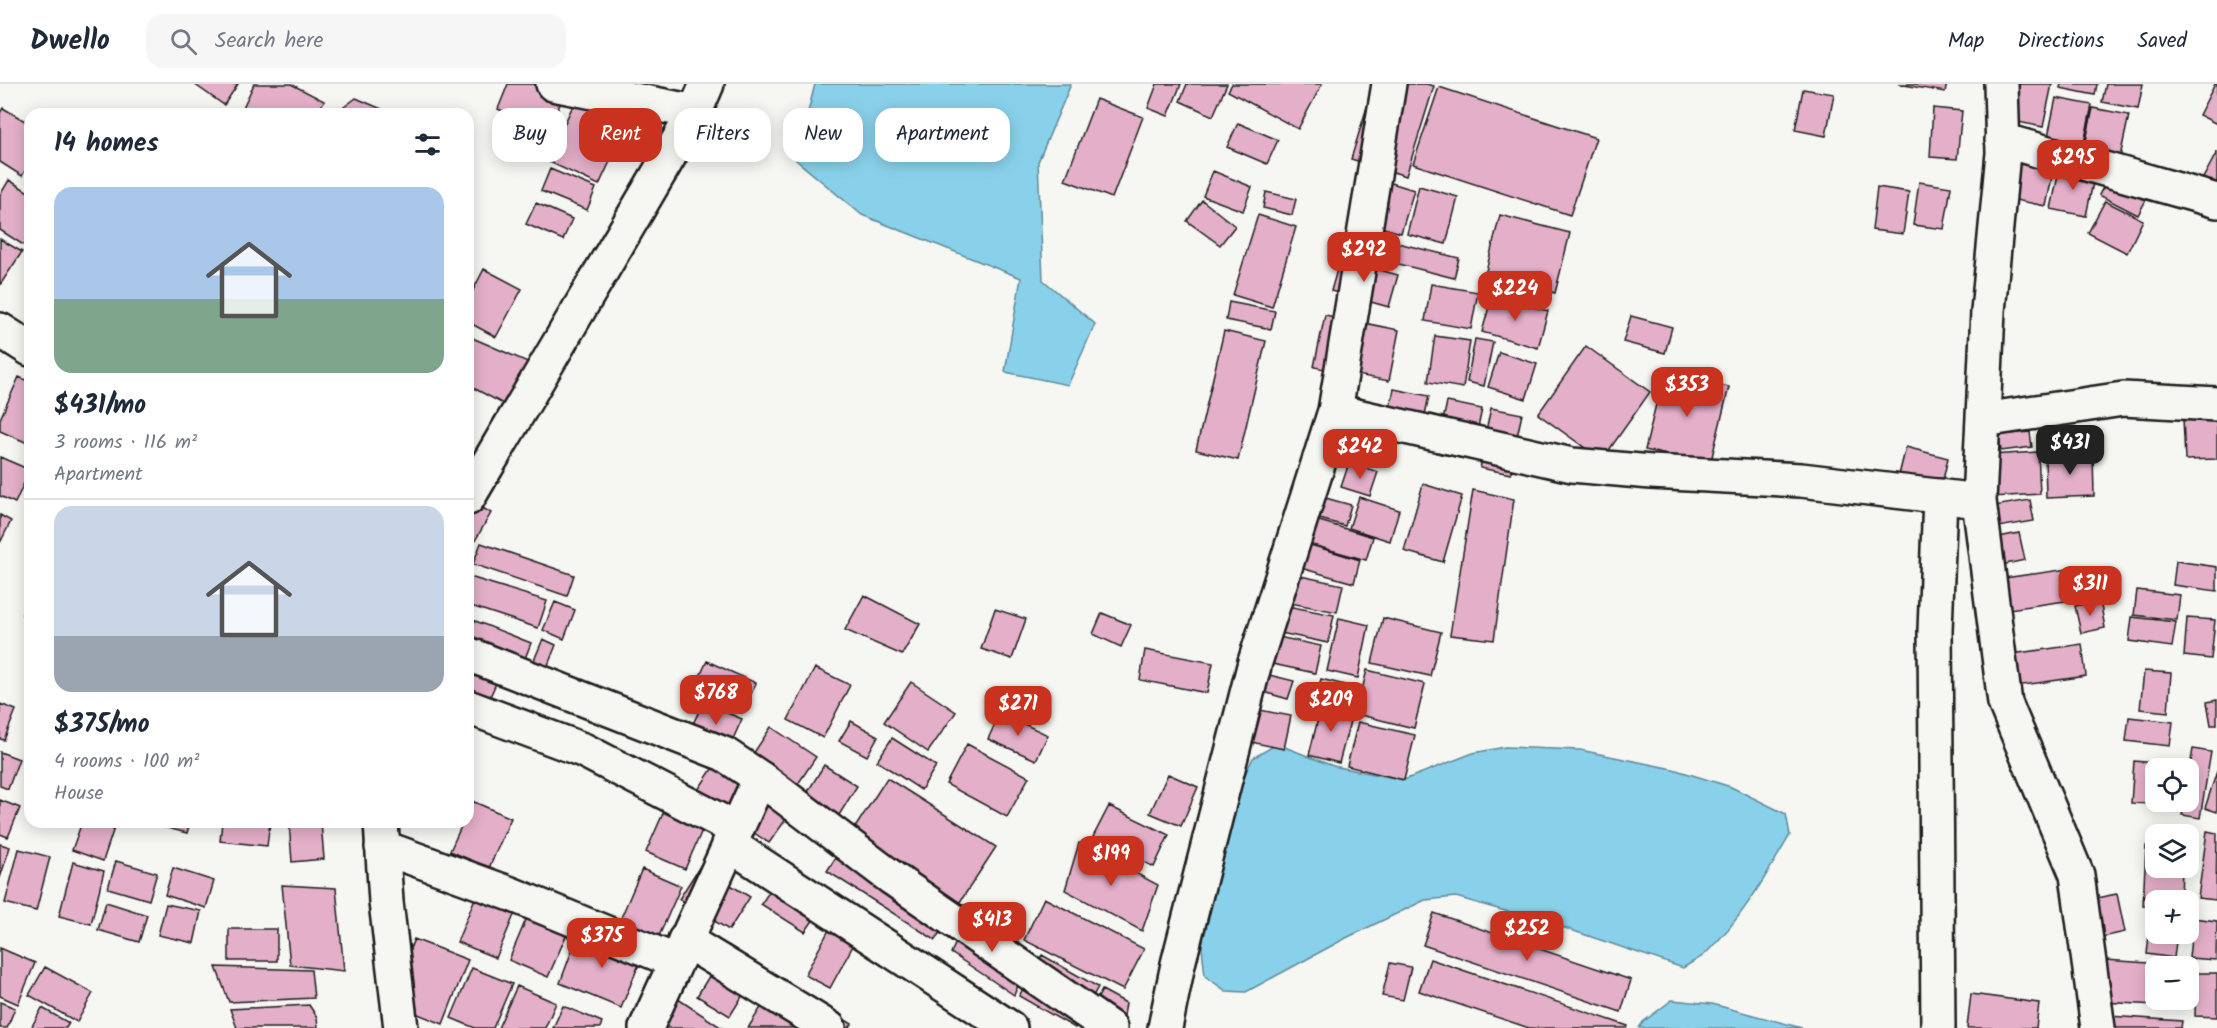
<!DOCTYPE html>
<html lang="en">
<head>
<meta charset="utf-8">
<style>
	body { margin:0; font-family:Kalam,sans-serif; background:#f6f6f7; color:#1f2937; height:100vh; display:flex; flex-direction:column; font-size:22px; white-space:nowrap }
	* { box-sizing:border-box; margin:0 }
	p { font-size:20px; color:#747a83 }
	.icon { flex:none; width:33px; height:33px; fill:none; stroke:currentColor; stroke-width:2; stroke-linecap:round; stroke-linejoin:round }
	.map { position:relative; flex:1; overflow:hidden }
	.panel { position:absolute; left:24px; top:24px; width:450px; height:720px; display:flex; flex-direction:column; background:#fff; border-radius:18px; box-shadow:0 3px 15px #0003 }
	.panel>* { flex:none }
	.banner { position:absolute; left:492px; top:24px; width:570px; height:54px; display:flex; gap:12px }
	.controls { position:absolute; left:2145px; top:674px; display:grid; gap:12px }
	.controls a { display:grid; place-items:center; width:54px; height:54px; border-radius:12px; background:#fff; box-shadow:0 3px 15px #0003; font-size:30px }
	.price { position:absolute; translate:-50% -51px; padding:0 14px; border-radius:12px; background:#c8321e; color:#fff; font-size:20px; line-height:39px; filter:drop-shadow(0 2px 3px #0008) }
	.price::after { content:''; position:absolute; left:50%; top:36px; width:18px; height:14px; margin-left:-9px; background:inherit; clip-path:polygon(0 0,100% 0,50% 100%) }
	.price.selected { background:#222; color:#fff }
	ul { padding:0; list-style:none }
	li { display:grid; align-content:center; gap:12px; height:318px; padding:0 30px }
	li+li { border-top:2px solid #e0e1e3 }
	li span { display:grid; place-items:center; height:186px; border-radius:18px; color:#555 }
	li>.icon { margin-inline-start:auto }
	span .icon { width:108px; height:108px; fill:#fffc; stroke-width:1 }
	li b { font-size:26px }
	h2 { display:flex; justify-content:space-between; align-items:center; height:72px; padding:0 30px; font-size:26px }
	.chip { padding:0 21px; border-radius:18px; background:#fff; box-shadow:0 3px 15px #0003; font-size:21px; line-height:54px }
	.chip.selected { background:#c8321e; color:#fff }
	header { display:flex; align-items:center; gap:36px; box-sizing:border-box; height:84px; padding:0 30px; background:#fff; border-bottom:2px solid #e0e1e3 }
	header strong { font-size:28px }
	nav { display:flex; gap:33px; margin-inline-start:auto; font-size:21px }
	.search { width:420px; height:54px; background:#f6f6f7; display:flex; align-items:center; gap:15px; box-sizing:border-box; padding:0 21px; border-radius:18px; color:#747a83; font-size:22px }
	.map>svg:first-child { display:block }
</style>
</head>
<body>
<header>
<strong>Dwello</strong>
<div class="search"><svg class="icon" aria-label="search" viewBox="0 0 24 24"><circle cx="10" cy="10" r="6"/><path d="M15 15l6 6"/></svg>Search here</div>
<nav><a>Map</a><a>Directions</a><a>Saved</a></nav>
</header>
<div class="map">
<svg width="2217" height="944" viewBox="0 0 2217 944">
	<rect width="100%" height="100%" fill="#f6f6f2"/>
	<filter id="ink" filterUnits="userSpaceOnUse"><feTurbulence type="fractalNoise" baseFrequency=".0167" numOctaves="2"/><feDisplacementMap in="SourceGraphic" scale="12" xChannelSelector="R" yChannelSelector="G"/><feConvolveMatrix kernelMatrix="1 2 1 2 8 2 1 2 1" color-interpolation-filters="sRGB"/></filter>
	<g filter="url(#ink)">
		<!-- water -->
		<path fill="#89d1ea" stroke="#5d8998" stroke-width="1.5" d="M815,0H1071L1038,78L1043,196L1095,240L1068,301L1005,288L1021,194L862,131L796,76Z
			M1277,660L1333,682L1404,696L1473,669L1505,663L1580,666L1673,685L1731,703L1786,730L1790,751C1766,792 1741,836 1706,869C1700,875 1690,879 1683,884L1565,844L1456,813L1425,816L1346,854L1246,908L1226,907L1205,892L1202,863L1206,809L1236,708L1253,674Z
			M1672,916L1712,920L1802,944H1639L1643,938Z"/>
		<!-- building -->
		<path fill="#e4afc9" stroke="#1c1c1c" stroke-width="1.5" d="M194,0H238L224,21Z
			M254,0H291L324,17L317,30H240Z
			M508,0H537L564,11L549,46L498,25Z
			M1157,0H1181L1168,32L1148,24Z
			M1187,0H1227L1213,32L1180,17Z
			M1232,0H1322L1298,45L1228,7Z
			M1374,0H1426L1434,2L1406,92L1351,75Z
			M1898,0H1947L1945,8Z
			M2015,0H2052L2043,43L2008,36Z
			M2061,0H2097L2095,11L2060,4Z
			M2106,0H2143L2138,25L2102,18Z
			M2215,0H2217V40L2199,31Z
			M1439,3L1596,54L1570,131L1413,80Z
			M1803,5L1834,10L1826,52L1795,46Z
			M577,13L629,37L599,101L547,77Z
			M356,14L393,30L336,29Z
			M2056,14L2092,21L2083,64L2047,57Z
			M1096,15L1143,33L1112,114L1065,96Z
			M3,24L30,40V78L22,92L0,78V29Z
			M1933,24L1962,27L1957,75L1930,73Z
			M2093,24L2129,31L2120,73L2084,66Z
			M1238,39L1278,56L1267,80L1227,63Z
			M2217,68V104L2202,96Z
			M2019,72L2055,79L2046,122L2010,115Z
			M2116,79L2155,99L2138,131L2099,111Z
			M2060,82L2095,89L2086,132L2051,125Z
			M550,85L596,104L587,126L541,107Z
			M1213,87L1252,103L1243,127L1203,112Z
			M1366,91L1414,106L1401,149L1353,135Z
			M9,96L30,109V160L28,164L0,146V111Z
			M1919,98L1951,103L1944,145L1913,141Z
			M1419,102L1458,113L1446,160L1407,150Z
			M1877,103L1909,108L1903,150L1872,146Z
			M1266,108L1296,115L1292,131L1263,124Z
			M1202,116L1235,142L1220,161L1187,137Z
			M2105,117L2143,136L2127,169L2088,149Z
			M536,119L572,135L563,156L526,140Z
			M1258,131L1296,143L1272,223L1233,211Z
			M1500,131L1570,149L1555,209L1485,191Z
			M1373,153L1459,174L1454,194L1375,174Z
			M0,155L22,168L0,201Z
			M1340,175L1398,191L1389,223L1331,207Z
			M484,185L522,205L496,253L468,238V216Z
			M1431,200L1478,208L1471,245L1425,237Z
			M1492,212L1548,227L1538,264L1482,248Z
			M1229,218L1275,227L1271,245L1226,236Z
			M1325,231L1399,246L1389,297L1314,283Z
			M1631,232L1672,243L1665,269L1623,258Z
			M1224,247L1266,257L1238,376L1196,366Z
			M468,252L530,279L505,321L468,301Z
			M1435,252L1470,257L1463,304L1428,298Z
			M1475,255L1493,258L1484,302L1467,298Z
			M1586,262L1650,308L1602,376L1538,330Z
			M1499,268L1537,280L1526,315L1488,303Z
			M1664,287L1729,303L1710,381L1645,366Z
			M19,293L30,298V360L0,347V335Z
			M1394,305L1429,312L1418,363L1383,356Z
			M1447,318L1482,325L1471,376L1436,369Z
			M1491,324L1522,330L1516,357L1485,351Z
			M2217,332V375L2185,376L2183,334Z
			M2030,348L2032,363L2001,367L1999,351Z
			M1486,357L1517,363L1511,390L1480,384Z
			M1906,363L1948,374L1940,409L1897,399Z
			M2038,368L2040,410L1992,413L1990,371Z
			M2093,370L2094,412L2046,414L2045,372Z
			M0,373L30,386L15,419L0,412Z
			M1349,379L1378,388L1370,412L1341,403Z
			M1423,400L1462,412L1443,478L1404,467Z
			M1473,406L1514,415L1494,556L1450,551Z
			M1322,413L1351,421L1345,442L1316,434Z
			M1359,413L1399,426L1390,457L1349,444Z
			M468,415L491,429L472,462L468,459Z
			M2030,416L2034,437L1998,443L1994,422Z
			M0,431L11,437L0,459Z
			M1316,436L1373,453L1366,476L1309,460Z
			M2019,449L2025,476L2001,481L1994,454Z
			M481,459L574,491L567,512L473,480Z
			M1304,459L1360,476L1354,499L1297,483Z
			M2176,477L2217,483V507L2173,501Z
			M2068,485L2072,516L2002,526L1998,495Z
			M1291,490L1343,501L1337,528L1285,518Z
			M470,493L547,517L538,544L468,521V499Z
			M30,499V533L22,531Z
			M2137,506L2180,511L2177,536L2134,531Z
			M864,511L920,540L902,571L845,546Z
			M2100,516L2105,544L2081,549L2075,522Z
			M555,518L575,526L564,555L543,546Z
			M1282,521L1334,531L1328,559L1276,548Z
			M995,525L1026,535L1012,575L981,565Z
			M1102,529L1131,541L1121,563L1093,550Z
			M2132,533L2176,538L2172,563L2129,557Z
			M468,534L531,559L524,577L468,555Z
			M1339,534L1369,541L1358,594L1327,587Z
			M1383,534L1441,548L1430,592L1372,579Z
			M2187,534L2215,536L2211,575L2184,572Z
			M1269,551L1321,562L1315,589L1263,578Z
			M543,555L556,561L546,586L532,581Z
			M2082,560L2086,592L2016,602L2012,570Z
			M1145,566L1213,579L1207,609L1140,596Z
			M707,577L756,599L742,629L693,607Z
			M468,582L498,595L489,615L468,607Z
			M815,584L850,601L823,654L788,636Z
			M1367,586L1425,600L1414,644L1356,630Z
			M2144,587L2171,589L2168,628L2140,625Z
			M1257,588L1294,597L1288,615L1253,605Z
			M1321,595L1357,604L1352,622L1316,612Z
			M911,598L956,628L928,668L884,638Z
			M2217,616V641H2211L2207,618Z
			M703,619L742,635L728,666L689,648Z
			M1322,619L1353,626L1339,679L1309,671Z
			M0,620L16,626L4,656L0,655Z
			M1249,624L1291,632L1284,665L1242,656Z
			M1000,629L1048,651L1036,676L988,655Z
			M2129,633L2173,638L2170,662L2126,657Z
			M851,637L878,652L867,672L839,657Z
			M1358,638L1415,651L1404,696L1347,682Z
			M771,643L816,673L798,700L753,670Z
			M892,654L936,682L921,706L877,677Z
			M967,660L1029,693L1007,733L946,700Z
			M2193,665L2211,668L2200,734L2182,731L2185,717H2188V695Z
			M0,668L19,675L8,705L0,702Z
			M718,676L792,727L769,759L696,709Z
			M2134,677L2155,679L2152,720L2131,719Z
			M2161,679L2182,680V684H2161Z
			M824,681L857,702L826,752L793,732Z
			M2217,687V728L2205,724Z
			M1168,690L1198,703L1181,742L1150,729Z
			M887,694L996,763L935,856L827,787Z
			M0,716L20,724L8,753L0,750Z
			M472,717L511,734L489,784L450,767L463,738H468V726Z
			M2158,717H2179V721L2158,720Z
			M668,718L707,735L685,785L646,768Z
			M1109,722L1169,751L1154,783L1093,753Z
			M82,738H116L103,777L72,766Z
			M152,738H190L187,749L152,740Z
			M222,738H270L267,762L220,757Z
			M289,738H321L324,775L292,778Z
			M2207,747L2217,749L2216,816L2198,814Z
			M1079,759L1158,801L1142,847L1065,806Z
			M0,760L10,763L0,794Z
			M2146,762L2156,763V783H2182L2181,816H2156V822L2143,821Z
			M19,765L50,773L36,827L5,819Z
			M116,777L157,789L149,816L108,804Z
			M73,778L104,787L91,840L59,832Z
			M700,782L750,813L729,846L679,815Z
			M173,784L214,797L206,824L165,811Z
			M642,785L681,802L659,852L620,836Z
			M777,796L821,825L805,848L761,820Z
			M282,801L336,804L344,887L290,881Z
			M478,807L517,824L496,874L457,858Z
			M2117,810L2125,848L2098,854L2091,815Z
			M1044,814L1144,865L1123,906L1024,856Z
			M106,818L147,831L139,858L98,846Z
			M166,820L201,827L194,859L158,851Z
			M530,826L570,843L548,893L509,876Z
			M970,828L1032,869L1014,911L951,869Z
			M1434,829L1631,896L1621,928L1423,861Z
			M2151,831L2156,832V849H2177L2174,874L2147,870Z
			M2193,834L2217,837L2216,876L2189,874Z
			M830,844L855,858L830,904L805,891Z
			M229,845H277V877H229Z
			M578,850L644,868L621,924L560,899Z
			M414,855L468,876L443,940L388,918Z
			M728,861L761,882L730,932L697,912Z
			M0,864L35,879L18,920L0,912Z
			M1042,871L1098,903L1075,944L1019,912Z
			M1430,875L1628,942L1627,944H1529L1419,907Z
			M2105,876L2178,881L2156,882V915H2176L2175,922L2102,918Z
			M1390,879L1411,883L1403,916L1382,912Z
			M45,883L93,909L77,938L29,911Z
			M216,883L311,886L314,914L229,918Z
			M472,884L512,900L493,944H475L451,934Z
			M2196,889H2217V933L2195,932Z
			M779,895L852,940L849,944H748Z
			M517,902L556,919L545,944H498Z
			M1102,906L1126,919L1122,944H1082Z
			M1971,910L2039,919L2036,944H1967Z
			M678,915L722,944H659Z
			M0,918L15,924L7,944H0Z
			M309,921L317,933L318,944H237L230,925Z
			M563,922L602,938L600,944H553Z
			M42,924L69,939L66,944H31Z
			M2109,932L2182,937L2181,944H2108Z"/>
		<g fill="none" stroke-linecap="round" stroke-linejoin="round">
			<!-- minor casing -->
			<g stroke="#1c1c1c" stroke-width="38">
				<path id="minor" d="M553,0L695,28
					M2002,56L2217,117
					M0,246L30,265
					M1335,327L1572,381L1651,388L1801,396L1979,417L2005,619L2077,791L2098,944
					M1983,336L2123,315L2217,320
					M468,414L695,28L707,0
					M1979,417L1988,227L2003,69L2001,0
					M468,570L724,670L760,694L892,794L1110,944
					M468,623L583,666L736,745
					M381,738L386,818L401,944
					M729,760L1010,944
					M382,763L511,810L675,877
					M685,856L829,944
					M646,944L760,694
					M1165,944L1178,880L1255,578L1335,327L1389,0
					M1938,944L1935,547L1940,412"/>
			</g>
			<!-- minor -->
			<use href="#minor" stroke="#f6f6f2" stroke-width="33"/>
		</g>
	</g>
</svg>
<div class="controls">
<a><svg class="icon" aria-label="locate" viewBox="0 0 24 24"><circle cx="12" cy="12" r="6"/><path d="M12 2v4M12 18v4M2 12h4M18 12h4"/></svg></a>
<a><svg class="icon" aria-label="layers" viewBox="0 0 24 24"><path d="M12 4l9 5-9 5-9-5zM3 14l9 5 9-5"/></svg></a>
<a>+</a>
<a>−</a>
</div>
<b class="price" style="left:2073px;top:107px">$295</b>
<b class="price" style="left:1364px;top:199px">$292</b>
<b class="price" style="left:1515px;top:238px">$224</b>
<b class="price" style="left:1687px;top:334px">$353</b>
<b class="price selected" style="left:2070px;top:392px">$431</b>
<b class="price" style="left:1360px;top:396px">$242</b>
<b class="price" style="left:2090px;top:533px">$311</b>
<b class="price" style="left:716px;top:642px">$768</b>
<b class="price" style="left:1331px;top:649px">$209</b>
<b class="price" style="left:1018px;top:653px">$271</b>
<b class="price" style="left:1111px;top:803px">$199</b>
<b class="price" style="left:992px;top:869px">$413</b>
<b class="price" style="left:1527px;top:878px">$252</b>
<b class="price" style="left:602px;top:885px">$375</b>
<div class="banner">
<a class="chip">Buy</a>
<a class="chip selected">Rent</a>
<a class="chip">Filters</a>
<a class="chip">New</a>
<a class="chip">Apartment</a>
</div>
<section class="panel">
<h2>14 homes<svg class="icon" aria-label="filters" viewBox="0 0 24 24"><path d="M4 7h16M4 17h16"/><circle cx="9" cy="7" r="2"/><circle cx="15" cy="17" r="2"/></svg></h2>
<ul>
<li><span style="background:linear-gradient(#a9c7e8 60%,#7fa58c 0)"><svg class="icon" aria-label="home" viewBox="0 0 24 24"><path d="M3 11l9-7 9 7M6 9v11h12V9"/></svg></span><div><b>$431/mo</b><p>3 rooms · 116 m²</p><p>Apartment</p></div></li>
<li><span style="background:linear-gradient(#c9d6e8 70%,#9aa5b1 0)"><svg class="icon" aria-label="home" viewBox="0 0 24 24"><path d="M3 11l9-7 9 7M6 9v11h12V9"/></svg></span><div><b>$375/mo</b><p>4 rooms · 100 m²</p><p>House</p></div></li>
</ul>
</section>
</div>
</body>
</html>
